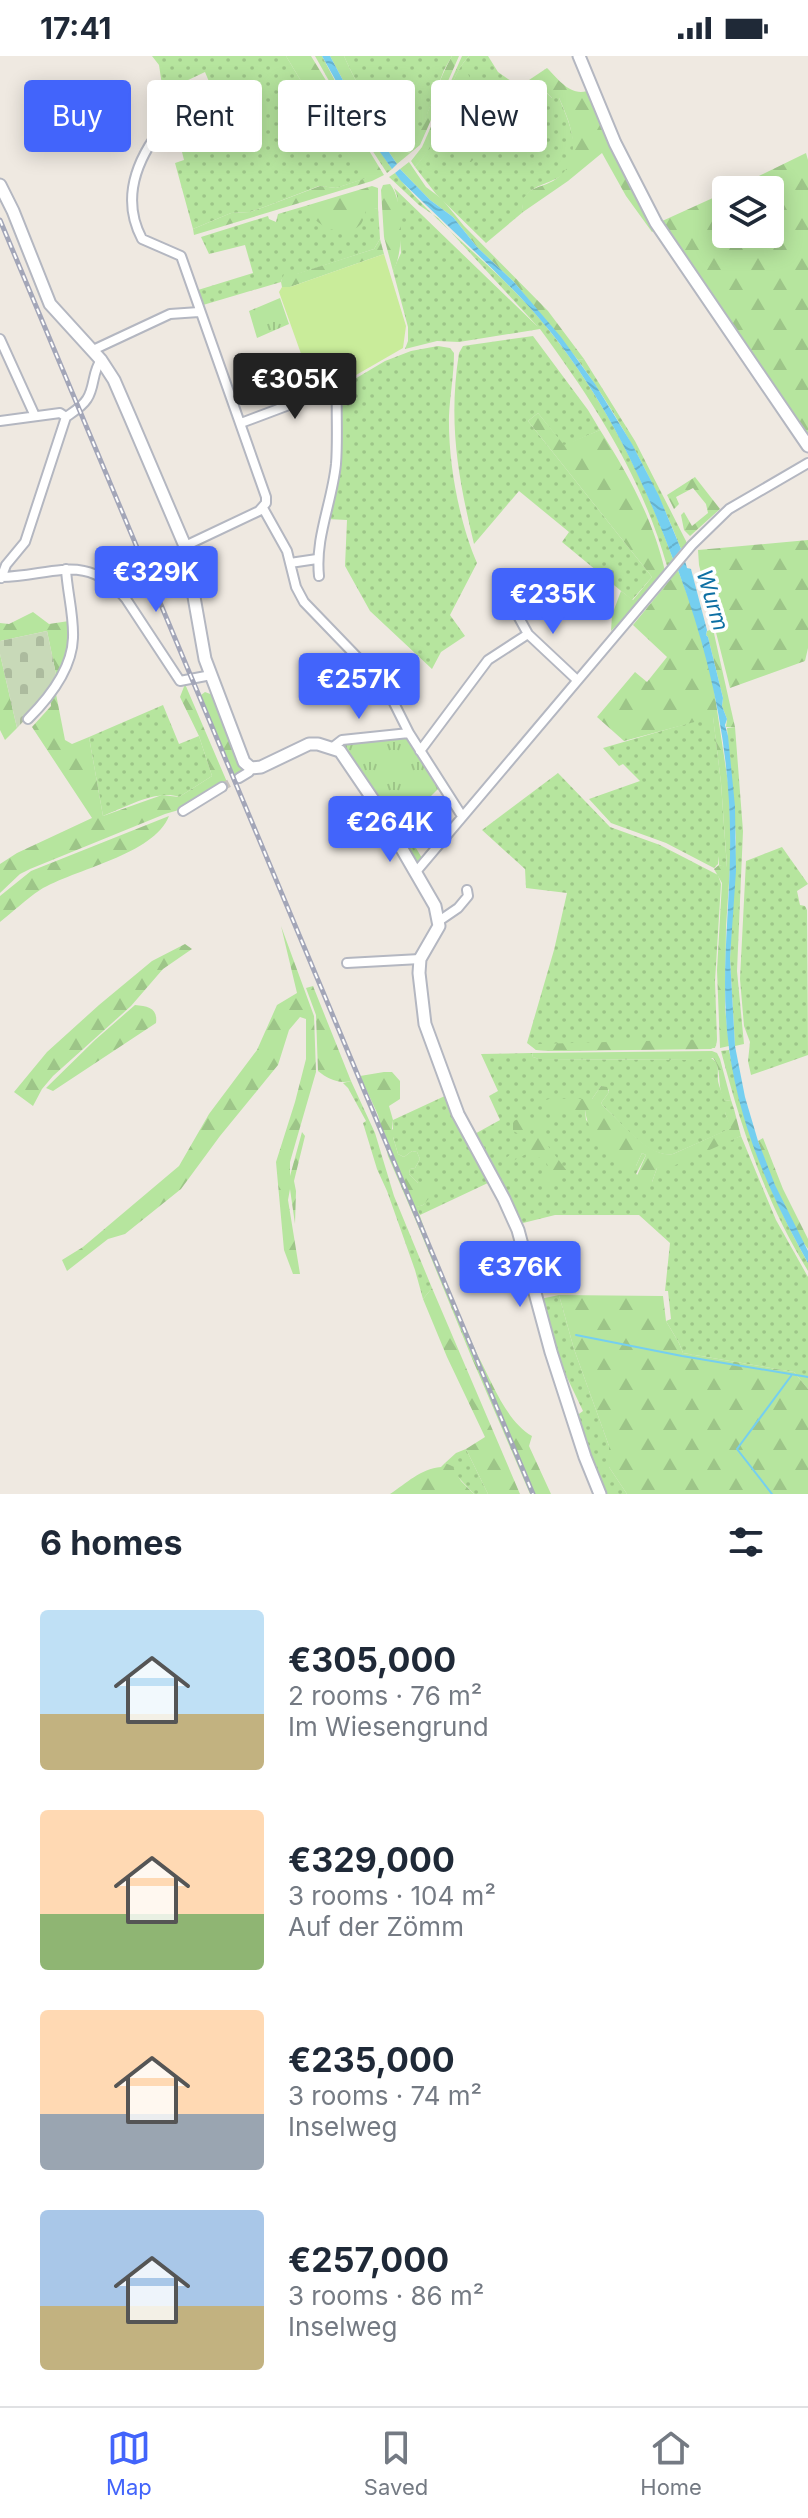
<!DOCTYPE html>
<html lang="en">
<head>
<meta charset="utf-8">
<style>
	body { margin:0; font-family:Inter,sans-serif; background:#f6f6f7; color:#1f2937; height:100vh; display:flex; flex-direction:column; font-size:30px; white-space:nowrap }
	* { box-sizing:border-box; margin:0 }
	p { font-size:26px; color:#747a83 }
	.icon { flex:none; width:44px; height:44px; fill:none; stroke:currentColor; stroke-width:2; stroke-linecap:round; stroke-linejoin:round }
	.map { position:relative; height:1438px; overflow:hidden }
	.sheet { display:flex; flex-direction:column; background:#fff; flex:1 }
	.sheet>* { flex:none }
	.hud { position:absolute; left:24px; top:24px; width:760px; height:72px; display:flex; gap:16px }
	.buttons { position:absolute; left:712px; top:120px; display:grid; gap:16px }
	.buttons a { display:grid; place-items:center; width:72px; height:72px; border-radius:8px; background:#fff; box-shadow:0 4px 20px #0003; font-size:40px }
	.price { position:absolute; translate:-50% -68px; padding:0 18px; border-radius:8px; background:#4264fb; color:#fff; font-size:26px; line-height:52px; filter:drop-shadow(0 2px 4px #0008) }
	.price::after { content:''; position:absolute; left:50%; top:48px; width:24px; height:18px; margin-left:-12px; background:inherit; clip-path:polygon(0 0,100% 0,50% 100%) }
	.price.selected { background:#222; color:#fff }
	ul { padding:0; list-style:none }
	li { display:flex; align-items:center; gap:24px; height:200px; padding:0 40px }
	li span { display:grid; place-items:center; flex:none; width:224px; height:160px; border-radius:8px; color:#555 }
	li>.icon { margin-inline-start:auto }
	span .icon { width:96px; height:96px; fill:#fffc; stroke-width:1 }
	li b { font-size:34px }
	h2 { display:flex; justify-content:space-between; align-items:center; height:96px; padding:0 40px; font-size:34px }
	.pill { padding:0 28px; border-radius:8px; background:#fff; box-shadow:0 4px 20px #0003; font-size:28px; line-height:72px }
	.pill.selected { background:#4264fb; color:#fff }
	.status { display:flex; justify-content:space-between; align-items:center; height:56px; padding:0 40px; background:#fff; direction:ltr }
	.status svg { height:22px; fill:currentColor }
	.tabs { display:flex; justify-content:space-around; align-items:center; height:112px; border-top:2px solid #e0e1e3; background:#fff; font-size:22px; color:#747a83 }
	.tabs a { display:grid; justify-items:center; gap:4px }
	.tabs .selected { color:#4264fb }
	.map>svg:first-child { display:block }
</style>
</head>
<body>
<div class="status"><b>17:41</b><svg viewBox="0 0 49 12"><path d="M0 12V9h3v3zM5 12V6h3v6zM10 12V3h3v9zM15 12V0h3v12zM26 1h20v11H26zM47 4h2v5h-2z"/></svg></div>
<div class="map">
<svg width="808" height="1438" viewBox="0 0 808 1438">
	<defs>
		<pattern id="grass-dots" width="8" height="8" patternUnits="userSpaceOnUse" patternTransform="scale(2)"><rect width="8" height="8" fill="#b6e59e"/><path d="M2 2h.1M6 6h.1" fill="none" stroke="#9dc588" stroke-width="1.8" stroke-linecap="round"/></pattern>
		<pattern id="forest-firs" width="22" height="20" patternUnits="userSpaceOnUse" patternTransform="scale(2)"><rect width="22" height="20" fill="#b6e59e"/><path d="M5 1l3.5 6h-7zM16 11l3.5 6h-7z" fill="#9dc588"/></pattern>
		<pattern id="cemetery-stones" width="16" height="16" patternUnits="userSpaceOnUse" patternTransform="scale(2)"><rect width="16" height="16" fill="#c8d9b8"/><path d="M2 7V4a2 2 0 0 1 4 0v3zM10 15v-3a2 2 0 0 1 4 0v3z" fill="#acbb9e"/></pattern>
		<pattern id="park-tufts" width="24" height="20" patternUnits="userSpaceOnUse" patternTransform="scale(2)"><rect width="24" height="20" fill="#b6e59e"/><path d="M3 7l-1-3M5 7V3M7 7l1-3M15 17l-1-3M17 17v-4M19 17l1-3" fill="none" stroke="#9dc588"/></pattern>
		<pattern id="water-waves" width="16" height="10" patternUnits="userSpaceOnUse" patternTransform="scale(2)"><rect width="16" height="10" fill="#75cff0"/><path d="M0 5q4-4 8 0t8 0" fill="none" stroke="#66b2ce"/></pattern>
	</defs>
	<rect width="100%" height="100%" fill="#efe9e1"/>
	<!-- grass -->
	<path fill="url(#grass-dots)" d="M152,0H286L325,65L367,122L336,132L319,130L267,150L250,156L231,157L193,173L175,107L184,104L175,68L222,57L205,16L163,36L159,9Z
		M315,0H322L344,42L392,113L387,117L342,48Z
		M344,0H452L444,14L417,85L409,97C383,79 357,29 344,0Z
		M469,0H488L498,16L508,23L523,32L542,33L552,42H559C566,58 578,86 573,104C564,134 520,121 523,156L486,187L436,138L415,111C446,79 440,31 469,0Z
		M395,117C435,168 490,206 533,255C596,327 641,414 673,503L667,510C641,419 595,348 540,273L459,286L437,285L405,293L408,285V271L393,215L401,197L397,140L394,132L538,271L438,162L419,149L389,121Z
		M312,148V161L378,152L380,183L374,193L282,223L281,226L203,249L198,234L253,217L245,189L209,198L201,181L268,160L269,163L276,166L278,158Z
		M533,280L588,354L600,374L564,390L538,357L528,365L652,521L632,544L562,486L569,476L519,435L474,488C458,421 448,367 459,297L463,290Z
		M438,290L450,292L454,297C454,318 450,339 449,360C448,405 459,466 477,507L450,559L465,580L441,596L432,613L370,555L345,510L347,464L327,463L339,336L343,330L385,305L411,295Z
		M584,303L635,385L687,487L681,493C655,426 620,362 578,304Z
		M163,649L179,688L199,680L212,720L179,741C157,733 124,752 103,760L89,681Z
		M713,660L721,727L727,812L719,809V800L718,808L714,812L666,787L611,767L589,743L640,725L623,708L619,710L603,692Z
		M735,671L743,775L737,915L744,988L735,990L730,902L736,782L727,672Z
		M558,717L610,771L660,789L718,819L721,828L715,925L717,983L715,992L554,995L536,994L527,987L554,894L567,837L526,832L525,813L482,774Z
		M782,791L808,828L797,835L800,849L805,850L807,854L808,999L751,1019L748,1005L750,986L744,970L740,923L746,805Z
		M729,994C745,1072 769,1138 808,1207V1215C766,1147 741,1072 721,995Z
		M532,997L533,1001L539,1003L697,1004L709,1001C721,1007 717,1013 718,1025C719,1031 723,1039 725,1045L731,1044L734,1053L725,1057L732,1072L673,1098C646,1102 622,1066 603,1050L601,1047L609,1036V1034L601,1030L592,1043L572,1054H585L586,1064L636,1110L642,1097L646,1099L636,1118L652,1126L657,1112L741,1080L776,1164L808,1221V1333L794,1316L683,1297L679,1287L666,1265L671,1263L668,1235H665L670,1187L639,1159H555L519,1168L471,1080L500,1064L489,1040L498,1035L481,998Z
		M351,1025L375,1077L394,1140L432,1232L423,1243L415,1214L387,1135L377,1113L363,1067L366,1065L348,1032L343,1027Z
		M447,1039L490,1126L420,1159L416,1151L423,1149L426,1145L419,1128L409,1118L410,1113L415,1112L420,1103L417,1096L412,1095L404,1101L398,1098L393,1081V1064Z
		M422,1166L439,1212L478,1300H471L418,1170Z
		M559,1239L574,1293L609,1390V1411L627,1438H603L579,1369L576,1360L583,1355L553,1292L540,1243Z
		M466,1393L488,1438H474L445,1407L456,1397Z"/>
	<!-- forest -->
	<path fill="url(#forest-firs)" d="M286,0H311L384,119L372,125L194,179L193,173L231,157L250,156L267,150L320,130L336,132L366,122L325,65Z
		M330,0H344C357,29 383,79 409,97C416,89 417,82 421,73C431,49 439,23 452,0H459L420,89L397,108L353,43Z
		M462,0H469C440,31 446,82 415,111L411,105L422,91Z
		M547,12C558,23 570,40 587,35L622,110L656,174L652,176L626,140L602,97L568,125L523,156L522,144C533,129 538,133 553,125C585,106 572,70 559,42H552L543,33L537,37L520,30Z
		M467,16L470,22V28L465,86L475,97V102L471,106L464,105L459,100V45L462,19Z
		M806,97L808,104V382L660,166L726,136V178H770V134H730Z
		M409,106L426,131L442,143L464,170L548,255L584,303L578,304L514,226L477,191L453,161L430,144L400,113Z
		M390,128C404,144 404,198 393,215L384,181L381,134L383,129Z
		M372,130L378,132V152L366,155C364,159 364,164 361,168C347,183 324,173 312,161V148Z
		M380,183L384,198L290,231H282L281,226L284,218H296L374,193Z
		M538,357L564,389L600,374C628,418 653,463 665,515L635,551L611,575L612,559L621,535L633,544L652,521L528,365Z
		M695,421L720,453L690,480L684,474L681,459L684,456L692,470L708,457L706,448L693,432L676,441L679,448L674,453L667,439Z
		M808,484V592L805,605L730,632L699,509L698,494Z
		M678,514L697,565L711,614L729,733L731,797L726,871L725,951L729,990L720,992L717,914L722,827L714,813L719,809L727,811L721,727L713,661L624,685L597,661L635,616L647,626L667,601L633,569Z
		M33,556L49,568L69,565V594L57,623L47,575L0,585V567L9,568Z
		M713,573L735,671H726L727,663L722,650L723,642L708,581L706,579L707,575Z
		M0,598L17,672L5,684L0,674Z
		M185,628L227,726L182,753L165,758L30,813L20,818L0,837V808L17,797L92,762L32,671L51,650L50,640L55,633L65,684L72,688L89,681L103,760L162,739L179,741L212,720L199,680L180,641Z
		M205,636L213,639L243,717L233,722L201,639Z
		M169,760C154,799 74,813 40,834C26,843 13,856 0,866V840L31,815Z
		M281,870L314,960L316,1016L290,1106V1120L302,1076L305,1080L294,1125L296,1135L295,1168L290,1133L288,1144L300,1218H293L284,1194L276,1106L295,1046L306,1003V963L300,961L289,974L278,1009L220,1080L181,1133L125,1178L108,1183L67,1215L62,1204L83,1191L179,1110L209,1058L257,994L277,949L297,937Z
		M185,888L192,893L163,913L131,950L53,1020L42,1033L33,1050L14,1036L47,996L99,949L152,905Z
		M313,930L351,1025C338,1028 328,1023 318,1015L316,959L306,932Z
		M135,949C148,950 158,952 156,967L53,1035L46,1032L95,984Z
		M717,983L716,990L711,993L554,995L536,994L535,991L537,988Z
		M712,995L717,997L720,1003L731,1044L725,1045C716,1031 723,1014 713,1002L697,1004L539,1003L533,1001L532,997Z
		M384,1016H392L400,1025V1043L389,1050L393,1064L392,1073L396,1076L393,1081L398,1098L404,1101L412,1095L417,1096L420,1103L415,1112L410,1113L409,1118L418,1127H430L436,1135L423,1149L417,1151L422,1166L418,1170L388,1100L378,1059L360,1020Z
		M601,1030L607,1031L609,1036L601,1047L603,1050C621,1065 648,1102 673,1098L731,1072L725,1057L727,1054L734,1053L741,1080L671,1111L657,1112L652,1126L647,1129L636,1122L646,1099L642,1097L636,1110L630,1114C608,1095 589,1084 585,1054H548L544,1050L546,1044L549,1043H592Z
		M538,1059L545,1062L542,1082L567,1115L562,1122L547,1127L544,1124L552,1116L545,1105L530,1096L505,1109L502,1107C511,1092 532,1095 534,1074L530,1073L519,1078L513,1075V1065L525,1061L532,1065Z
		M763,1082L783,1133L808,1183V1193C785,1163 770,1121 758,1085Z
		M432,1232L520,1438H488L466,1393L485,1381L447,1301L423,1243Z
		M559,1239L663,1240L666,1265L679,1287L683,1297L794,1316L808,1333V1438H627L609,1411V1390L574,1293Z
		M471,1300H478C492,1326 506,1365 532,1380L529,1390L551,1438H530Z
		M445,1407L452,1410L461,1425L474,1438H390C407,1427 420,1413 441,1411Z"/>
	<!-- cemetery -->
	<path fill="url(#cemetery-stones)" d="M47,575L57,623L39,649L17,672L0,598V585Z"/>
	<!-- park -->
	<path fill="url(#park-tufts)" d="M280,242L289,268L257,282L249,255Z
		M406,682L439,732L417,754L422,762L407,777L422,802L418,807H415L391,767L392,762H390L382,746L341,689L346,686Z"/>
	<!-- pitch -->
	<path fill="#c9ec9a" d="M384,198L406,270L403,292L337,330L315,337L279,236L282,231H290Z"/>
	<!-- water -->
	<path fill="url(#water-waves)" d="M322,0H330L353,43L397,108L392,113L360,68Z
		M400,113L430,144L453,161L477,191L514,226L561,281L595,328L632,388L659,440L681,493L673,503C640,414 596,326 532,254C491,209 445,168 401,125L395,117Z
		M685,505L687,512L691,513L707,574L706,579L708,581L723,642L722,650L727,663L725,669L728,680L735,750L736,815L730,902L735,990L745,1041L758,1085L775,1129L808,1195V1207C771,1141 739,1069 729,992C720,925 729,865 730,799C732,699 712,606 678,514Z"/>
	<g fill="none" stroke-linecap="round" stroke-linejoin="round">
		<!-- stream -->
		<path stroke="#75cff0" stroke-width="2" d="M576,1279L682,1300L808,1321
			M772,1438L737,1393L791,1320"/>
		<!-- minor-tunnel -->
		<path stroke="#c8c4bd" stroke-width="8" stroke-dasharray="8 4" stroke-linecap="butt" d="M222,731L239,722"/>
		<!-- minor casing -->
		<g stroke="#b4b7c1" stroke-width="12">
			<path id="minor" d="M162,67C159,76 154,82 149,90C131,120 125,151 142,183L181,200L266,441V447L259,455L185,490
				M0,283L35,360
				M93,294L170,258L199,256
				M66,361C73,356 82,351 87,343C95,331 92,316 101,304
				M0,365L60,357L66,361
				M241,367L337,331C336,357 338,383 336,408C332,447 315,481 319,520
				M263,452L287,495L296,531L304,546L386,631L409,677L462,760
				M290,507L317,503
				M1,521C52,520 87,495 126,543L180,625L211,619
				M1,522L6,509L25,486L66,361
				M512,549L528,578L577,624
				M28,663C49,642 72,613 73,582C74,559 67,535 66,513
				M333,691L342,684L409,677
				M420,695L488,604L528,578
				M239,722L249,716L251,712
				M183,755L222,731
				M415,817L692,489L729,453L808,407
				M439,865L458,852L468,840L467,834
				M347,907L420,903"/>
		</g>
		<!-- secondary casing -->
		<g stroke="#b4b7c1" stroke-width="15">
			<path id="secondary" d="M579,0L615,87L656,167L808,390
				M0,129L13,155L50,248L101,304L114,324L130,361L185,490L205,603L244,706L251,712L261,711L309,688H318L340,695L376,748L435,850L439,870L420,903L419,917L425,968L458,1058L504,1143L518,1174L551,1296L585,1401L600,1438"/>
		</g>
		<!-- minor -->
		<use href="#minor" stroke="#fff" stroke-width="8"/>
		<!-- secondary -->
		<use href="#secondary" stroke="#fff" stroke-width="11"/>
		<!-- rail casing -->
		<g stroke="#a3a6b8" stroke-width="5">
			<path id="rail" d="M0,164L533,1438"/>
		</g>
		<!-- rail -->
		<use href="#rail" stroke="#fff" stroke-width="2" stroke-dasharray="6" stroke-linecap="butt"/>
	</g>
	<g text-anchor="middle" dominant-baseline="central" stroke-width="7" stroke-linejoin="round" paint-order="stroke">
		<!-- water labels -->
		<g font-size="22" font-style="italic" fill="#0d6fa3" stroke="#fff">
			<text transform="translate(713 544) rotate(73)">Wurm</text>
		</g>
	</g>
</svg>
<div class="buttons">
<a><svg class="icon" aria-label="layers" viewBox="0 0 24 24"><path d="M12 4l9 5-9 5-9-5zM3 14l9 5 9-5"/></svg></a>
</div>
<b class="price selected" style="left:295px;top:365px">€305K</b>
<b class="price" style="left:156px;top:558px">€329K</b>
<b class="price" style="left:553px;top:580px">€235K</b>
<b class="price" style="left:359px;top:665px">€257K</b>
<b class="price" style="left:390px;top:808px">€264K</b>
<b class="price" style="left:520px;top:1253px">€376K</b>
<div class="hud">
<a class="pill selected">Buy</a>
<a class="pill">Rent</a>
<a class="pill">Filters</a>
<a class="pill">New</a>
</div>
</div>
<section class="sheet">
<h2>6 homes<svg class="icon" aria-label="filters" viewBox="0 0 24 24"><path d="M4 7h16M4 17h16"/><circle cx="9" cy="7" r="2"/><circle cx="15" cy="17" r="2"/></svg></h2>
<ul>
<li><span style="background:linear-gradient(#bfe0f5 65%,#c2b280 0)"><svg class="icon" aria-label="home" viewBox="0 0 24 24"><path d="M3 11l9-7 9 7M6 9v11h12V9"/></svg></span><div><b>€305,000</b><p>2 rooms · 76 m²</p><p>Im Wiesengrund</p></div></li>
<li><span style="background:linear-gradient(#ffd9b3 65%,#8fb573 0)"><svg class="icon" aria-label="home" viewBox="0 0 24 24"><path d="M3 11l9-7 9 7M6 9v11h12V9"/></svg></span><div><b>€329,000</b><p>3 rooms · 104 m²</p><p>Auf der Zömm</p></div></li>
<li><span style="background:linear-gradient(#ffd9b3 65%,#9aa5b1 0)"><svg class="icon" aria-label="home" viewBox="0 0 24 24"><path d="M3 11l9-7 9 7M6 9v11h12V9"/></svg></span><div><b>€235,000</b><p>3 rooms · 74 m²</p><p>Inselweg</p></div></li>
<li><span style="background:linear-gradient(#a9c7e8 60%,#c2b280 0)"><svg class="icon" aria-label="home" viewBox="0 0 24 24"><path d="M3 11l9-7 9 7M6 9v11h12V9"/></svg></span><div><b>€257,000</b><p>3 rooms · 86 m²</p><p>Inselweg</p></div></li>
</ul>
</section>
<nav class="tabs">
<a class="selected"><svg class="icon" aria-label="map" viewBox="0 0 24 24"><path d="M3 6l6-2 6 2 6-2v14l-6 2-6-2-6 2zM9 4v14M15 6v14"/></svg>Map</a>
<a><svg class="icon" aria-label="saved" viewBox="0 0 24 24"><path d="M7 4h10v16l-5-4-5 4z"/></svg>Saved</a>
<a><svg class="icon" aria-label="home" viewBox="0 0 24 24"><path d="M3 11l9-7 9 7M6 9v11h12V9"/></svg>Home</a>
</nav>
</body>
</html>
